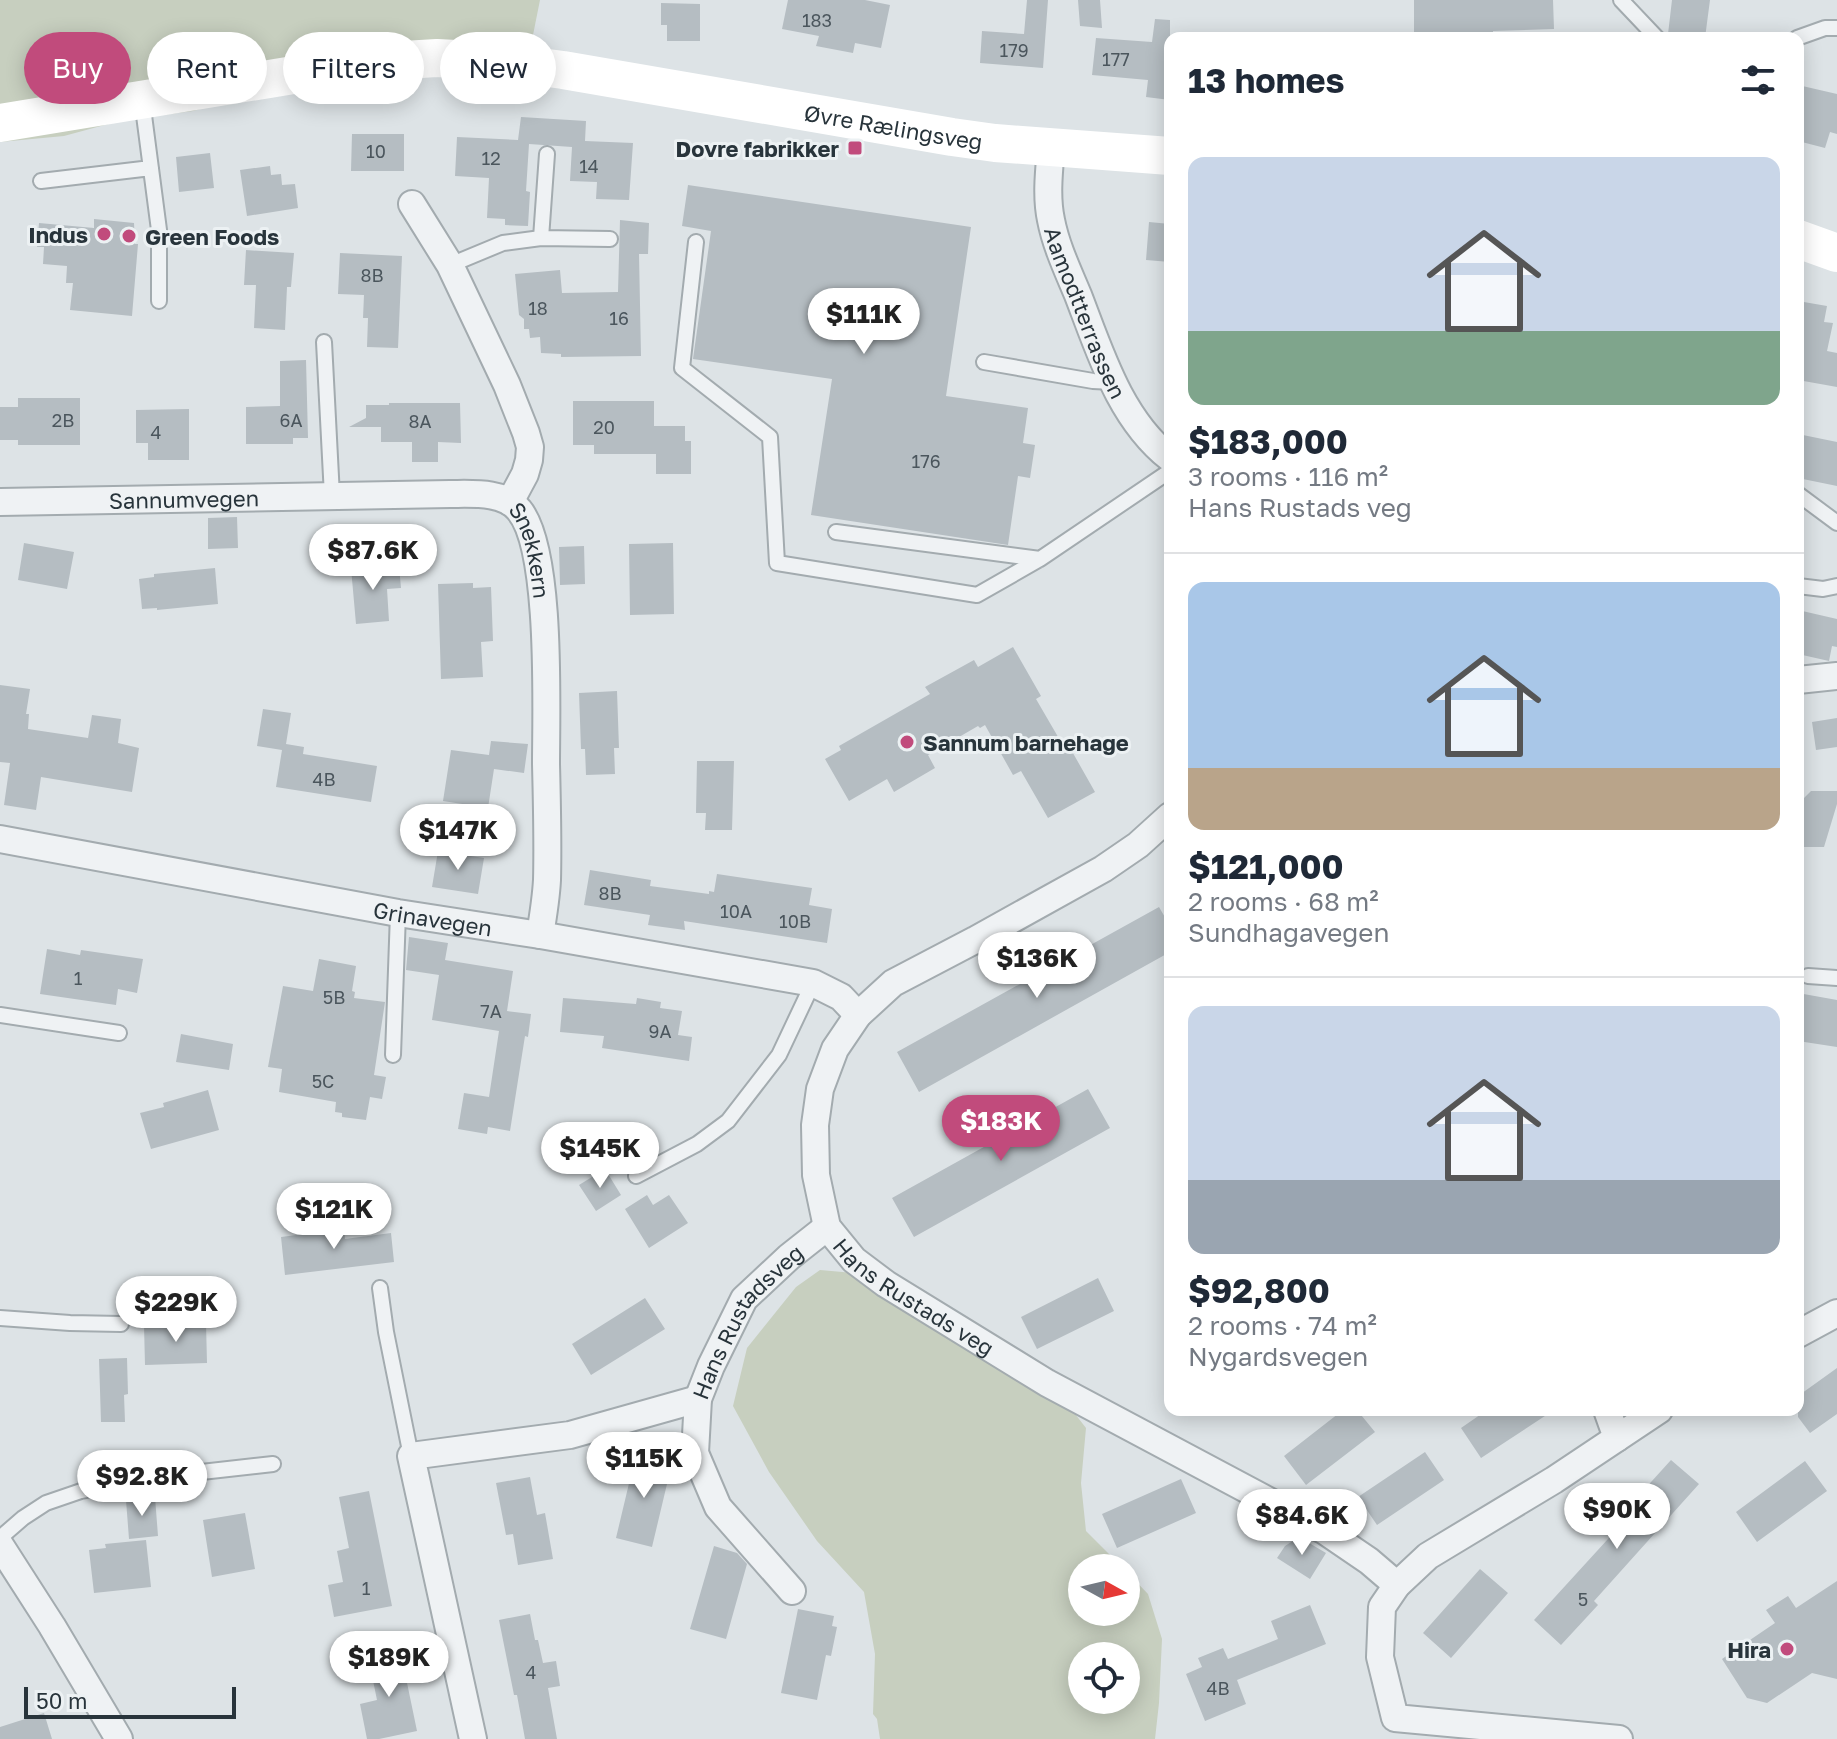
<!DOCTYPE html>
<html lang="en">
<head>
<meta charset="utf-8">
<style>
	body { margin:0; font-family:"Golos Text",sans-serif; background:#f2f2f3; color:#1f2937; height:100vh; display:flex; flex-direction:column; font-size:30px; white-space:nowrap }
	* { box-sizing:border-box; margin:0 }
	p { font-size:26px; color:#747a83 }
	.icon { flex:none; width:44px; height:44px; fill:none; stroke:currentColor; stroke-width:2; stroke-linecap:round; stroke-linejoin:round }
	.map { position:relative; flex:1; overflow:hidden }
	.panel { position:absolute; left:1164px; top:32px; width:640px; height:1384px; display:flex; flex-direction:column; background:#fff; border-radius:16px; box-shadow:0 4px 20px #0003 }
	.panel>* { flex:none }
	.top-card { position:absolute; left:24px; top:32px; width:760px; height:72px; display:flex; gap:16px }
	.needle { width:52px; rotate:98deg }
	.buttons { position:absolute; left:1068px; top:1554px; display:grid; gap:16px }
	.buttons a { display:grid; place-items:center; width:72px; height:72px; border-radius:50%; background:#fff; box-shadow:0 4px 20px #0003; font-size:40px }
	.scale { position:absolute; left:24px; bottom:20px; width:212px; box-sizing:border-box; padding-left:8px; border:4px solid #28343b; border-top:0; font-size:22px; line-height:28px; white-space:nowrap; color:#28343b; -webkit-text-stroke:6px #ecf1f3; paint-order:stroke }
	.price { position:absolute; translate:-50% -68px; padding:0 18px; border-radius:28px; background:#fff; color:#222; font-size:26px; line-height:52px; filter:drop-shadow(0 2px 4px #0008) }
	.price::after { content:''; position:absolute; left:50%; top:48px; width:24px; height:18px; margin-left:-12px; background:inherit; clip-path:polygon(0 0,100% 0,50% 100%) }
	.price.on { background:#c14b7c; color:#fff }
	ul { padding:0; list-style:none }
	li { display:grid; align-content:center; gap:16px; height:424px; padding:0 24px }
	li+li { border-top:2px solid #e0e1e3 }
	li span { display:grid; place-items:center; height:248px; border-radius:16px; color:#555 }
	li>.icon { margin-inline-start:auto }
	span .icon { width:144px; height:144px; fill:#fffc; stroke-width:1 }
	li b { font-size:34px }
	h2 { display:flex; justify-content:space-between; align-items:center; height:96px; padding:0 24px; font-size:34px }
	.tag { padding:0 28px; border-radius:36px; background:#fff; box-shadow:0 4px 20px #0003; font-size:28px; line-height:72px }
	.tag.on { background:#c14b7c; color:#fff }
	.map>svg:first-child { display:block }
</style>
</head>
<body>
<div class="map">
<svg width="1837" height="1739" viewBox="0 0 1837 1739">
	<rect width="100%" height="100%" fill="#dde3e6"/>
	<!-- green -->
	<path fill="#c7cfbf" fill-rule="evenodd" d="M0,0H540L525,75L316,76L193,111L123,120L64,136L0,142Z
		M820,1270L876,1275L936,1303L1003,1340L1051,1383L1086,1428L1081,1483L1086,1531L1123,1568H1082V1612H1126V1571L1148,1594L1162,1639L1159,1703L1155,1739H880L877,1719L873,1714L875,1654L864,1592L817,1541L769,1472L733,1406L747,1348L796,1287ZM1082,1656H1126V1700H1082Z"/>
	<!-- building -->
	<path fill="#b5bdc2" d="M788,0H865L890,5L881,48L855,43L853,53L816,46L819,36L782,29Z
		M1027,0H1048L1043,68L980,63L982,31L1024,34Z
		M1078,0H1100L1102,28L1080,26Z
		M1414,0H1553L1554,29L1493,31V38H1414Z
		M1672,0H1710L1705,38L1668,34Z
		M661,3L700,4V41H667V25H661Z
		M1155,19L1170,20V100L1146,97L1148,80L1092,75L1096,38L1152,42Z
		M1798,85L1837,94V134L1830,132L1825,148L1798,141Z
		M521,117L586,121L585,141L633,143L629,200L596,199L597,182L570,181L572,147L529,144L526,191L530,192L528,226L505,225V219L487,218L489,178L455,176L457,137L518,140Z
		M352,134H404V171H351Z
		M210,153L214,188L179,192L176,157Z
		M270,166L271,175L281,174L282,185L295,184L298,208L247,216L240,170Z
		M688,185L971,227L946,396L1028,408L1023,443L1035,445L1030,478L1018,476L1008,545L811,515L832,379L693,359L711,231L682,226Z
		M94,219L134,223L135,244H138L132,316L70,310L73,283H66L67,266L43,264L44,247H37L39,223L94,228Z
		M620,220L649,223L648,254H639L641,356L561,357V354L541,353L540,337L530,338L529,329H524V319L519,315L515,274L560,270L562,293L618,292Z
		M1149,222L1170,224V262L1146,260Z
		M246,250L294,253L291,287H287L285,330L254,328L256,285H244Z
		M340,253L402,256L398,348L367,347L368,318H363L364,295L338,294Z
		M1798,301L1827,306L1824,322L1833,323L1827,351L1837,353V387L1798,380Z
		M306,360L308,438H293V444H246V407L280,406V361Z
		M18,398H80V445H18V440H0V407H18Z
		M573,401H654V426H685V441H691V474H656V454H594V445H573Z
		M389,403H460L461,443L438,442V462H412V442H381V427H349L366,418V405H389Z
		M189,409V460H148V443H136V410Z
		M1798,434L1837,442V486L1798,478Z
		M237,517L238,548L208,549V518Z
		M24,543L74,552L67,589L18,580Z
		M673,543L674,614L630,615L629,544Z
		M584,546L585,584L560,585L559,547Z
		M385,566V568L399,566L401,588L387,589L389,621L356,624L351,568Z
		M215,568L218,604L157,610V608L142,609L139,579L154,577V574Z
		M473,583V588L491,587L493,641L481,642L483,677L441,679L438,584Z
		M1798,610L1837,619V647L1832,646L1829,661L1798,654Z
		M1013,647L1041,696L1036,699L1061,742L1065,739L1095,792L1048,818L1021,771L1013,775L985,725L980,728L978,726L928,755L935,768L894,792L887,779L849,801L825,759L841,750L839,746L930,694L925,687L974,660L978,667Z
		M0,685L30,689L26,714H29L28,729L88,738L92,715L121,719L118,743L139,748L132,792L41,777L36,810L4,805L10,763L0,762Z
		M617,691L619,748H614L615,774L586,775L585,749H581L579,693Z
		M263,709L291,713L286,744L304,747L303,754L377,766L371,802L276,787L282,750L257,746Z
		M1837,718V747L1816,750L1812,722Z
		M491,741L528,744L524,773L494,769L488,808L443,801L451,750L489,755Z
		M697,761H734L732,830H705L706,813H696Z
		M1811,791H1837V804L1824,847H1798V804Z
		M438,851L484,858L478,894L432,887Z
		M590,870L651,880L650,886L709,894V891L714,892L717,874L812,888L809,905L832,909L827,943L684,921L685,930L648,925L650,915L584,905Z
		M1159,907L1170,926V952L919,1092L897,1052Z
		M409,937L448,943L445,960L513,971L507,1011L531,1014L528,1037L525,1036L510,1131L488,1127L487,1134L458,1129L464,1093L489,1097L499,1031L432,1020L439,975L406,970Z
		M47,949L80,955L81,950L143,959L137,993L118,989L116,1005L40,994Z
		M319,959L356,966L352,991L355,992L354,998L385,1002L374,1075L386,1077L382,1099L370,1097L366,1120L342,1117V1113L335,1112L336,1102L279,1092L282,1069L268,1067L283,986L313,991Z
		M1798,993L1837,1000V1047L1798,1041Z
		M563,998L636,1004L637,998L661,1002L660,1008L682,1011L678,1035L692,1037L689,1061L602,1048L604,1036L560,1032Z
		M181,1034L233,1044L229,1070L176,1062Z
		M1088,1089L1110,1128L914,1237L892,1198Z
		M208,1090L219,1130L151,1149L140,1113L164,1107L163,1103Z
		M605,1169L621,1195L596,1211L579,1185Z
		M647,1195L653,1205L669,1195L688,1223L649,1248L625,1209Z
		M344,1229L345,1239L391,1233L394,1262L285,1275L281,1237Z
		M1098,1278L1114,1311L1037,1349L1021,1317Z
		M645,1298L665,1329L591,1375L572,1344Z
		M206,1323L207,1363L145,1365L144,1325Z
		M127,1358L128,1394L124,1395L125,1422H101L99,1359Z
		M1837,1368V1414L1810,1433L1798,1417V1396Z
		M1343,1410H1357L1375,1432L1306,1485L1284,1456Z
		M1487,1410H1554L1481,1458L1461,1428Z
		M1425,1452L1444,1480L1377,1525L1358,1497Z
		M636,1454L672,1463L652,1547L616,1538Z
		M1671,1460L1699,1484L1594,1601L1598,1605L1561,1645L1534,1620L1618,1528L1613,1524Z
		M1805,1461L1827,1491L1757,1542L1736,1512Z
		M530,1477L537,1515L545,1513L553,1559L518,1565L513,1534L506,1535L496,1483Z
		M1181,1479L1196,1513L1117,1548L1102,1514Z
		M369,1491L392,1606L334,1617L328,1585L343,1582L337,1551L349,1548L339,1497Z
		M155,1497L158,1536L129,1539L126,1500Z
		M245,1513L255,1569L212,1577L203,1520Z
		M1299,1537L1326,1553L1310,1579L1277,1558L1285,1546Z
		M146,1540L151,1587L94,1593L89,1550L106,1548L105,1544Z
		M714,1546L737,1553L747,1564L726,1639L690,1629Z
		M1480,1569L1508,1593L1451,1658L1423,1633Z
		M1837,1581V1679L1812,1673L1767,1703L1747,1698L1722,1659L1775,1623L1766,1610L1788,1596L1796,1608Z
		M1310,1605L1326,1644L1237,1680L1246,1704L1205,1721L1186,1674L1202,1667L1198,1658L1223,1648L1228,1659L1278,1639L1271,1621Z
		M798,1609L834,1616L832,1626L837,1627L831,1656L826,1655L817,1700L781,1693Z
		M530,1614L535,1640H538L543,1663L556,1661L560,1686L548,1688L557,1739H525L517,1695H514L499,1620Z
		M400,1649L417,1731L379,1739H367L360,1704L377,1700L368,1656Z
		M44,1713L52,1739H0V1727Z"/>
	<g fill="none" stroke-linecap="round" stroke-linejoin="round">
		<!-- lane casing -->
		<g stroke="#a3abaf" stroke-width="18">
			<path id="lane" d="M1621,0L1657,38
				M1797,38L1825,28H1837
				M142,100L159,230V301
				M41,181L151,168
				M541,238L547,154
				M696,242L682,368L770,437L777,563L977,595L1040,559L1170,471
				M450,265L503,243L541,238L610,239
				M324,342L332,496
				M984,362L1093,381L1113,382
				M1798,494L1837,523
				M836,532L1040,559
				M1798,586L1823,589L1837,586
				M1808,976L1837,978
				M0,1015L119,1033
				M393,1055L398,913
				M636,1176L697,1144L728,1121L779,1055L813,983
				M380,1288L386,1332L411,1456
				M0,1318L70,1323L121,1324
				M0,1538L23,1518L46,1503L81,1491L157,1477L273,1464"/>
		</g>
		<!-- street casing -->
		<g stroke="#a3abaf" stroke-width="30">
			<g id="street">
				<path id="s1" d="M1051,147C1049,171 1046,197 1051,220C1056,246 1068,271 1078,295C1100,352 1120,419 1170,458"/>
				<path d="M412,204L450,265L507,385L526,433L530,447L529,460L525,474L510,502"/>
				<path id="s2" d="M0,502L450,494C471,494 504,491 519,510C552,549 546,710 546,764C547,803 548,842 547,880C546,899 543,917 540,935"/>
				<path d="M1798,680L1837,676"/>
				<path id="s3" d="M1170,816L1138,845L1103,869L975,940L893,983L858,1015L835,1049L820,1089L815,1125L816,1175L827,1227L854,1260L886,1284L1047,1383L1325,1531L1369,1561L1397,1585"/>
				<path id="s4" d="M0,839L398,913L540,935L813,983L841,997L858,1015"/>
				<path d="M1798,1334L1837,1313"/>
				<path d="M1607,1410L1617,1438L1554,1480L1428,1556L1397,1585L1382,1607L1380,1657L1395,1718L1619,1739"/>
				<path d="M1617,1438L1659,1410"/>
				<path d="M0,1545L52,1626L119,1739"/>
				<path id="s5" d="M792,1591L718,1507L695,1453L698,1399L711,1366L744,1299L789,1257L827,1227"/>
				<path d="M473,1739L411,1456L570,1435L698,1399"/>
			</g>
		</g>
		<!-- lane -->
		<use href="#lane" stroke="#eff2f4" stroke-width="14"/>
		<!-- street -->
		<use href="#street" stroke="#eff2f4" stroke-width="26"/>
		<!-- secondary -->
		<g stroke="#fff" stroke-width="38">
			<path id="s6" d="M0,123L336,68L387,61L437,58L496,61L563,70L952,137L995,143L1170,156"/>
			<path d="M1798,239L1837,253"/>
		</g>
	</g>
	<!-- markers -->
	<g fill="#c14b7c" stroke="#ecf1f3" stroke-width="3">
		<rect x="847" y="140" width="16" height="16" rx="4"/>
		<circle cx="104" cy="234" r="8"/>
		<circle cx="129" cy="236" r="8"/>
		<circle cx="907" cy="742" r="8"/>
		<circle cx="1787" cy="1649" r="8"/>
	</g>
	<g text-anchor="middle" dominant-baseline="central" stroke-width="6" stroke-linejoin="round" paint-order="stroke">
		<!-- number labels -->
		<g font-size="18" fill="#4b565d">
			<text x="817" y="20">183</text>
			<text x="1014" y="50">179</text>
			<text x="1116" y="59">177</text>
			<text x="376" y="151">10</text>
			<text x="491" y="158">12</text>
			<text x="589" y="166">14</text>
			<text x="372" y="275">8B</text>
			<text x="538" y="308">18</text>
			<text x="619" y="318">16</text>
			<text x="63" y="420">2B</text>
			<text x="291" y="420">6A</text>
			<text x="420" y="421">8A</text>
			<text x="604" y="427">20</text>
			<text x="156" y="432">4</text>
			<text x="926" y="461">176</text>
			<text x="324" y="779">4B</text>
			<text x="610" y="893">8B</text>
			<text x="736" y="911">10A</text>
			<text x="795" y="921">10B</text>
			<text x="78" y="978">1</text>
			<text x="334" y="997">5B</text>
			<text x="491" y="1011">7A</text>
			<text x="660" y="1031">9A</text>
			<text x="323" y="1081">5C</text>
			<text x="366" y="1588">1</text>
			<text x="1583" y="1599">5</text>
			<text x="531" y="1672">4</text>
			<text x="1218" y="1688">4B</text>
		</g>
		<!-- street labels -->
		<g font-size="22" fill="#28343b" stroke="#ecf1f3">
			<text stroke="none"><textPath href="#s6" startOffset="904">Øvre Rælingsveg</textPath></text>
			<text stroke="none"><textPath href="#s1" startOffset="172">Aamodtterrassen</textPath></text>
			<text stroke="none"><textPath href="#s2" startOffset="184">Sannumvegen</textPath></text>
			<text stroke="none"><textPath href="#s2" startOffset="566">Snekkern</textPath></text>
			<text stroke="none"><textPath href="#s4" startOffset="440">Grinavegen</textPath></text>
			<text stroke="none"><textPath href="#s3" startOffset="708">Hans Rustads veg</textPath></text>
			<text stroke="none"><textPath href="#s5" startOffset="318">Hans Rustadsveg</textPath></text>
		</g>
		<!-- poi labels -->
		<g font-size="22" font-weight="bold" fill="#28343b" stroke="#ecf1f3" text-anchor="end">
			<text x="839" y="148">Dovre fabrikker</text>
			<text x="88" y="234">Indus</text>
			<text x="145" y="236" text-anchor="start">Green Foods</text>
			<text x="923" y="742" text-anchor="start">Sannum barnehage</text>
			<text x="1771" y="1649">Hira</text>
		</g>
	</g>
</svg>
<div class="buttons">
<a><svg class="needle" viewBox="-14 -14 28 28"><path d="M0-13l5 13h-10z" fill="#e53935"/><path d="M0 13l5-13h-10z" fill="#747a83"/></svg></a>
<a><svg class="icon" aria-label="locate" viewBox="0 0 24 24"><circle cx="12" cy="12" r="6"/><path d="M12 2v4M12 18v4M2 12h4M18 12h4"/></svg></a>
</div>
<div class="scale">50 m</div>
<b class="price" style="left:864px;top:356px">$111K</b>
<b class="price" style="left:373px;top:592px">$87.6K</b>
<b class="price" style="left:458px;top:872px">$147K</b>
<b class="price" style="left:1037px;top:1000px">$136K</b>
<b class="price on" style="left:1001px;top:1163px">$183K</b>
<b class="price" style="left:600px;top:1190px">$145K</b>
<b class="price" style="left:334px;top:1251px">$121K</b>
<b class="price" style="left:176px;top:1344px">$229K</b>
<b class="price" style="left:644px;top:1500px">$115K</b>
<b class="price" style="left:142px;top:1518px">$92.8K</b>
<b class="price" style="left:1617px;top:1551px">$90K</b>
<b class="price" style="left:1302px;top:1557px">$84.6K</b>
<b class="price" style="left:389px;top:1699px">$189K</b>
<div class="top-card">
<a class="tag on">Buy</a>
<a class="tag">Rent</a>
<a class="tag">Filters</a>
<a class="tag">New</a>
</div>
<section class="panel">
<h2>13 homes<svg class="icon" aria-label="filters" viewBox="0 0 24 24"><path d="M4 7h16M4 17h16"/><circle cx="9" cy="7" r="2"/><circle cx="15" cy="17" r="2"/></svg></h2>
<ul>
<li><span style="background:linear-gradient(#c9d6e8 70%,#7fa58c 0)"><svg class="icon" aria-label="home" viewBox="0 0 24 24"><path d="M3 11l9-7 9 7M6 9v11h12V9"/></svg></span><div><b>$183,000</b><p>3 rooms · 116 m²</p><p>Hans Rustads veg</p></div></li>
<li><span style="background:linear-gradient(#a9c7e8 75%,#b9a48a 0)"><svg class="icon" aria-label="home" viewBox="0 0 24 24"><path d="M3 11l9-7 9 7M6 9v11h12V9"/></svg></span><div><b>$121,000</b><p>2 rooms · 68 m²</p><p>Sundhagavegen</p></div></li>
<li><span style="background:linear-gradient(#c9d6e8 70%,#9aa5b1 0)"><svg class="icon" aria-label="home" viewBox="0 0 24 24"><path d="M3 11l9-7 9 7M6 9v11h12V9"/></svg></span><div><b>$92,800</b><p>2 rooms · 74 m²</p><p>Nygardsvegen</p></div></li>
</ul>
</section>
</div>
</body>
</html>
